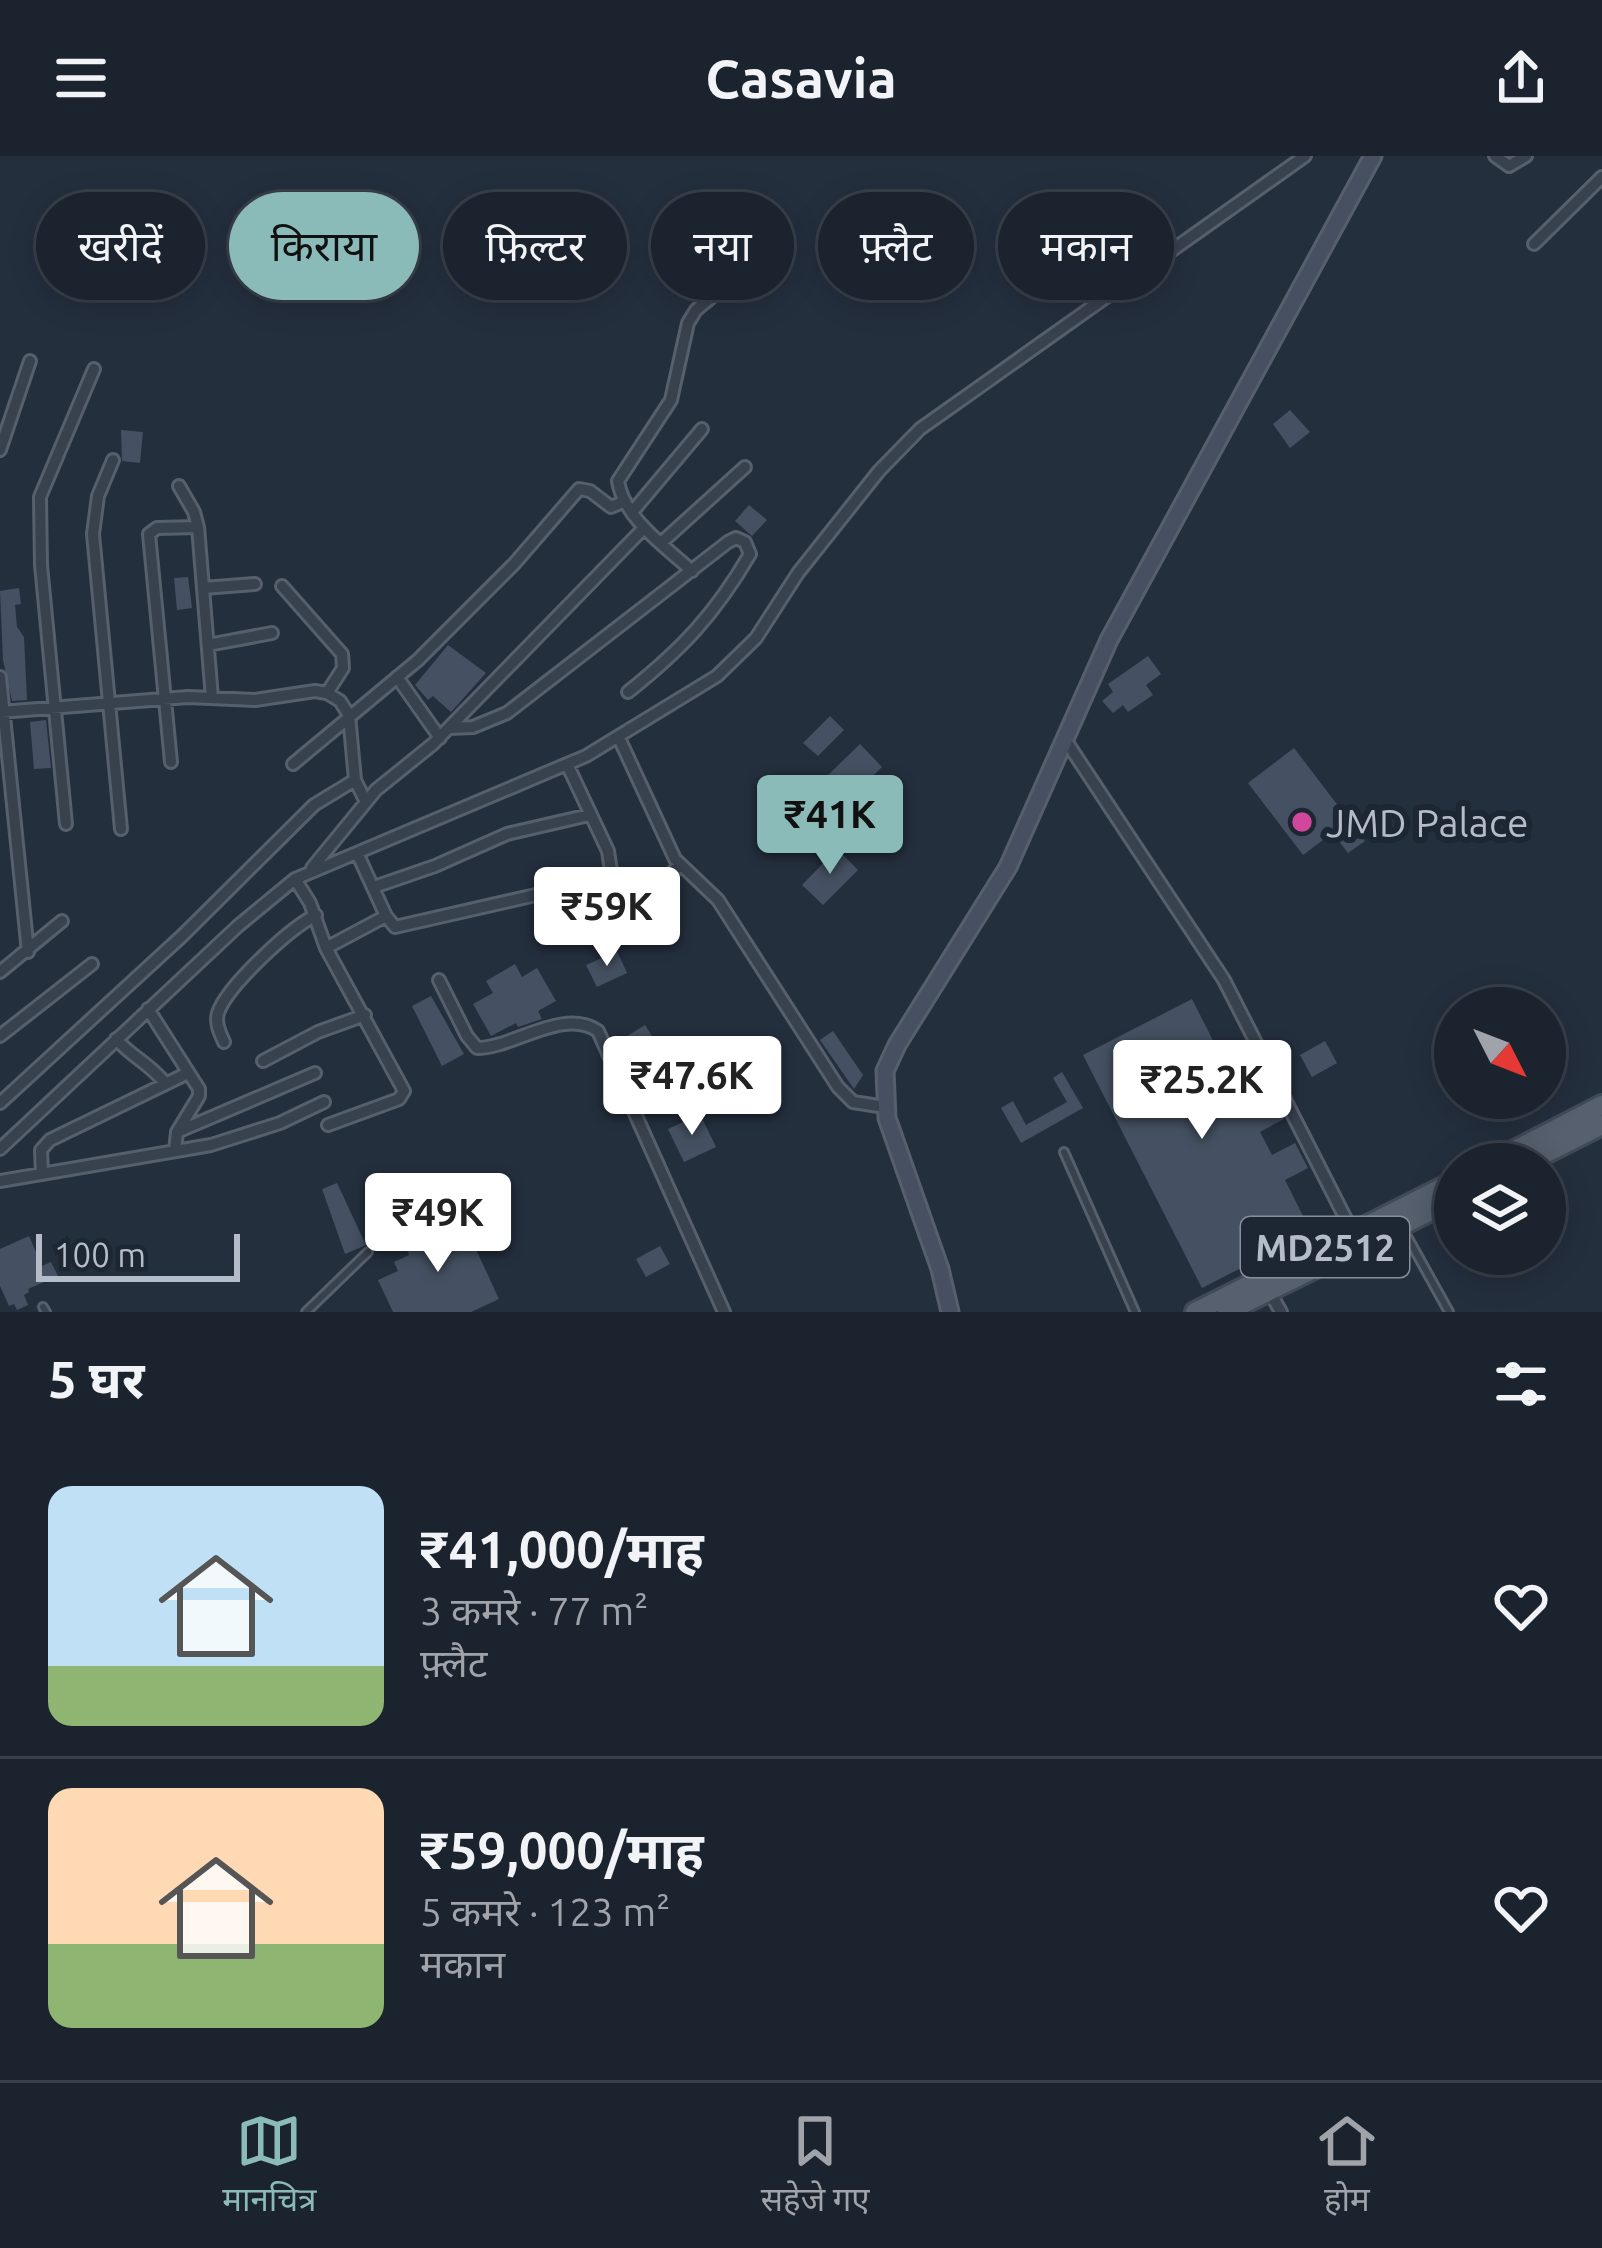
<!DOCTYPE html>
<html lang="hi">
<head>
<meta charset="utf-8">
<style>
	body { margin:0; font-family:Ubuntu,"Noto Sans Devanagari",sans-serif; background:#242b36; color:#f1f3f6; height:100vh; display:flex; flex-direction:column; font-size:45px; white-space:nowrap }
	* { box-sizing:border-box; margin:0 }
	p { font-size:39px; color:#a0a4aa }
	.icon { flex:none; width:66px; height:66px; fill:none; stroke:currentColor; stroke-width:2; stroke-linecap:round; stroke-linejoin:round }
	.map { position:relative; height:1156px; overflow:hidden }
	.side { display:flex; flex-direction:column; background:#1b232e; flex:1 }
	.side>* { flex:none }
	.top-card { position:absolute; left:36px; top:36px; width:1530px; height:108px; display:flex; gap:24px }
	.needle { width:78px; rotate:132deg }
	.controls { position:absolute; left:1434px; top:831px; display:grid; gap:24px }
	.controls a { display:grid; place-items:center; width:132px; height:132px; border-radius:50%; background:#1b232e; box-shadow:0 6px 30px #0003,0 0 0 3px #39404a; font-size:60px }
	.scale { position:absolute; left:36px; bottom:30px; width:204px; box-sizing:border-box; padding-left:12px; border:6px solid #b4bcc9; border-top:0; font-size:33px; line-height:42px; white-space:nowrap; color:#b4bcc9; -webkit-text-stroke:9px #1d2633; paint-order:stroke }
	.price { position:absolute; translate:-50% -102px; padding:0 27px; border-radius:12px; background:#fff; color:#222; font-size:39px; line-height:78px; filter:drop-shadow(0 3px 6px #0008) }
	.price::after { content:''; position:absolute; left:50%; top:72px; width:36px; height:27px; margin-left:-18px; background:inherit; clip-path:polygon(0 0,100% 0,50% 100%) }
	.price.selected { background:#8bbbb9; color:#111 }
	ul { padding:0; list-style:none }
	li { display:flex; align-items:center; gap:36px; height:300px; padding:0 48px }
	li+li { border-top:3px solid #39404a }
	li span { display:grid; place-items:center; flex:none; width:336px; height:240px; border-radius:24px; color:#555 }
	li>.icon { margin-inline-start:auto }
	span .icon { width:144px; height:144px; fill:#fffc; stroke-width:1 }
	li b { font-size:51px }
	h2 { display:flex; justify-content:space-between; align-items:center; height:144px; padding:0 48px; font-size:51px }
	.pill { padding:0 42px; border-radius:54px; background:#1b232e; box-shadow:0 6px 30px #0003,0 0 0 3px #39404a; font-size:42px; line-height:108px }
	.pill.selected { background:#8bbbb9; color:#111 }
	header { display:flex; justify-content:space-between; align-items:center; height:156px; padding:0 48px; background:#1b232e; font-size:54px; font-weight:700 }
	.menu { display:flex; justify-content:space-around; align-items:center; height:168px; border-top:3px solid #39404a; background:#1b232e; font-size:33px; color:#a0a4aa }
	.menu a { display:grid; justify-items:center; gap:6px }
	.menu .selected { color:#8bbbb9 }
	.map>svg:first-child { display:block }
</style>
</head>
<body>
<header><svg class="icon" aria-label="menu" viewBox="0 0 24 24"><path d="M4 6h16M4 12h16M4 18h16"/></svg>Casavia<svg class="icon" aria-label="share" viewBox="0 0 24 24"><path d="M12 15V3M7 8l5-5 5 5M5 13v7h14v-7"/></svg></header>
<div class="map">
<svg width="1602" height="1156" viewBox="0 0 1602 1156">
	<rect width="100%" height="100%" fill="#242f3e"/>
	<!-- building -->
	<path fill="#455162" d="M1290,254L1310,276L1290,292L1273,268Z
		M121,274L143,276L140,307L122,305Z
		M749,349L767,364L752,380L735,365Z
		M188,421L192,452L177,454L174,422Z
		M19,432L21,448L15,449L17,471L24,481L27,544L12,545L3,504L0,435Z
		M448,489L486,517L451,556L433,540L428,544L415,529Z
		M1148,500L1161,518L1146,529L1153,539L1128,556L1123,549L1113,557L1102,545L1113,536L1108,528Z
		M830,560L844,574L818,600L803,587Z
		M46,564L51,612L34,613L30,566Z
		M860,588L882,611L849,643L827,620Z
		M1294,592L1365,685L1348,697L1338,684L1333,688L1327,681L1303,699L1248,627Z
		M837,693L858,714L823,749L802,729Z
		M617,795L627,817L597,831L586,809Z
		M515,808L522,821L537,812L556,845L538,855L542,863L518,871L516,867L491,880L473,848L493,837L486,825Z
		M431,840L464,898L442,910L412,850Z
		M1192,843L1231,920L1253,907L1284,963L1260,976L1272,999L1295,987L1308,1012L1285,1024L1311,1076L1202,1132L1083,899Z
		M645,869L655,885L627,902L619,885Z
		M833,875L863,919L854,933L820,884Z
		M1325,885L1337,907L1312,921L1300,899Z
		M666,903L677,922L651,937L640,917Z
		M1062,916L1083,952L1021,987L1001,952L1013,945L1026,969L1067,946L1053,922Z
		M700,958L716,991L684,1006L668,973Z
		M337,1027L366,1089L345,1098L322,1033Z
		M429,1065L439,1087L467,1074L499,1143L471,1156H393L378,1124L398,1115L394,1106L409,1099L400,1078Z
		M29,1080L42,1110L51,1106L58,1120L28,1133L29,1136L24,1139L28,1149L17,1154L14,1148L9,1150L0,1130V1093Z
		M660,1090L670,1108L646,1121L636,1103Z"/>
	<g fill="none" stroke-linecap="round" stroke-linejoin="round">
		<!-- lane casing -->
		<g stroke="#565f6c" stroke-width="12">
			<path id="lane" d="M1064,996L1135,1156
				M1404,1075L1449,1156
				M43,1151L46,1156
				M306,1156L368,1096"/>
		</g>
		<!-- street casing -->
		<g stroke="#565f6c" stroke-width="16">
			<path id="street" d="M1495,0L1509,10L1526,0
				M1534,88L1602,21
				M0,294L30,205
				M113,304L98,340L93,378L121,673
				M179,330L194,356L198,371L212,542
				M633,355L702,273
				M661,387L745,311
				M692,415C666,391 624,363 618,325L671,244L688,167L696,154L760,101
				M282,430L342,498L343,512L327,537
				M203,432L255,428
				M208,489L272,477
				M0,521L28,796
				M397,521L440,582
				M0,556L188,541L255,544L315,535L327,537L340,545L349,559L355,624L366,646
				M449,572L473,571L507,557L728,386L736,382L745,386L750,398C715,458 682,493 628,536
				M619,582L675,703L718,744L838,931L853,946L885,951
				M1066,585L1224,824L1353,1077
				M171,606L149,378L157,372L198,371
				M293,608L418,504L514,408L579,333L590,335L611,351L625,345
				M567,608L608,695L613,728
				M66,668L41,409L40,341L94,213
				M358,699L386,760L395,771L540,738L641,722L665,723L680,709
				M312,712L376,634L433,588L644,372
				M295,723L310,747L326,792L404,935L399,943L328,969
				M374,731L435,710L507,678L589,659
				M326,792L386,760
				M0,816L62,765
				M439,824L467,880L477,892C513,892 564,851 598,875L724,1156
				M148,853L199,933V940L177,976L175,995
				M0,880L92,808
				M116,883C134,903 147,905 165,927
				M224,886C220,877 215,867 218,857C227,830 290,772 316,759
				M263,905L318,876L365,859
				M0,947L182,780L314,649L355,624
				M177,976L315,917
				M0,993L238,770L295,723L586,600L717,520L756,482L798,417L879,315L920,273L1305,0
				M42,1018L41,994L50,984L188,917
				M0,1025L211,989L280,967L324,946
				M1269,1135L1281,1156"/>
		</g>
		<!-- secondary casing -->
		<g stroke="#565f6c" stroke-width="21">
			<path id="secondary" d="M950,1156L940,1113L887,962L885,915L897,889L1008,711L1109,484L1373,0"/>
		</g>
		<!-- primary casing -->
		<g stroke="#414a57" stroke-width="24">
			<path id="primary" d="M1488,1008L1602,949
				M1525,1008L1602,969
				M1195,1156L1455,1025
				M1227,1156L1455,1043"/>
		</g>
		<!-- lane -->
		<use href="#lane" stroke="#38414e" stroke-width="6"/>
		<!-- street -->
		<use href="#street" stroke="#38414e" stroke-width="10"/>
		<!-- secondary -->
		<use href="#secondary" stroke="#465061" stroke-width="15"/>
		<!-- primary -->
		<use href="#primary" stroke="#56606e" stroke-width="18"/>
	</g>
	<!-- markers -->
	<circle fill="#d1479c" stroke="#1d2633" stroke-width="4.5" cx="1302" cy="666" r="12"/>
	<g text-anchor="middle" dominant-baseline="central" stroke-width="12" stroke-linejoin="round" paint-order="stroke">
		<!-- shield labels -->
		<rect fill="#1d2633" stroke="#878f9c" stroke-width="3" x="1241" y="1061" width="168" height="60" rx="9"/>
		<g font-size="36" font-weight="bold" fill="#b4bcc9">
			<text x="1325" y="1091">MD2512</text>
		</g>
		<!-- poi labels -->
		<g font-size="39" fill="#b4bcc9" stroke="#1d2633" text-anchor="start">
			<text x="1326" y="666">JMD Palace</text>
		</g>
	</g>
</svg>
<div class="controls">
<a><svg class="needle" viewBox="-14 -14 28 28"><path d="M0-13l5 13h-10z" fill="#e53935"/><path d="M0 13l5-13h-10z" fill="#a0a4aa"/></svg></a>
<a><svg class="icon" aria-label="layers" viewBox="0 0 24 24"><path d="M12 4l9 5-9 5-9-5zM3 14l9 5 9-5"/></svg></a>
</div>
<div class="scale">100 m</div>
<b class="price selected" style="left:830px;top:721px">₹41K</b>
<b class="price" style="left:607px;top:813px">₹59K</b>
<b class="price" style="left:692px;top:982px">₹47.6K</b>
<b class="price" style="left:1202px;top:986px">₹25.2K</b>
<b class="price" style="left:438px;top:1119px">₹49K</b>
<div class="top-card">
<a class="pill">खरीदें</a>
<a class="pill selected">किराया</a>
<a class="pill">फ़िल्टर</a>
<a class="pill">नया</a>
<a class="pill">फ़्लैट</a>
<a class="pill">मकान</a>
</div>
</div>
<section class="side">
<h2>5 घर<svg class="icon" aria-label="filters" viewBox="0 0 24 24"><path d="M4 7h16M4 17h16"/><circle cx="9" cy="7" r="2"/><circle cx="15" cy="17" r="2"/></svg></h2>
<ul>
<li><span style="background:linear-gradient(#bfe0f5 75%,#8fb573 0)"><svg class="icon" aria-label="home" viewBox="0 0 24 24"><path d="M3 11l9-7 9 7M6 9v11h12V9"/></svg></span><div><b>₹41,000/माह</b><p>3 कमरे · 77 m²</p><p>फ़्लैट</p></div><svg class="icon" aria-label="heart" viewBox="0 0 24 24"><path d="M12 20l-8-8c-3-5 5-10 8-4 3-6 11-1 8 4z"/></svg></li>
<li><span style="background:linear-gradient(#ffd9b3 65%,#8fb573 0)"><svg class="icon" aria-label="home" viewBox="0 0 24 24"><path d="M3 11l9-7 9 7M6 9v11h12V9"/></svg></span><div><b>₹59,000/माह</b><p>5 कमरे · 123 m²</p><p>मकान</p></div><svg class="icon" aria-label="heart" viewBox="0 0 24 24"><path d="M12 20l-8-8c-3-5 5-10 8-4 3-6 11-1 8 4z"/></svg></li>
</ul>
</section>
<nav class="menu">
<a class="selected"><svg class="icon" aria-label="map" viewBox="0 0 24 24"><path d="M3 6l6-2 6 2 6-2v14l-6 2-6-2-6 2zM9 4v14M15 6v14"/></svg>मानचित्र</a>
<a><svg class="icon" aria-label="saved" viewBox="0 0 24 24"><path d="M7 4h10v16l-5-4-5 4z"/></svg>सहेजे गए</a>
<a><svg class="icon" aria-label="home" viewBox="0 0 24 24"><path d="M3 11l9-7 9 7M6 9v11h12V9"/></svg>होम</a>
</nav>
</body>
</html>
